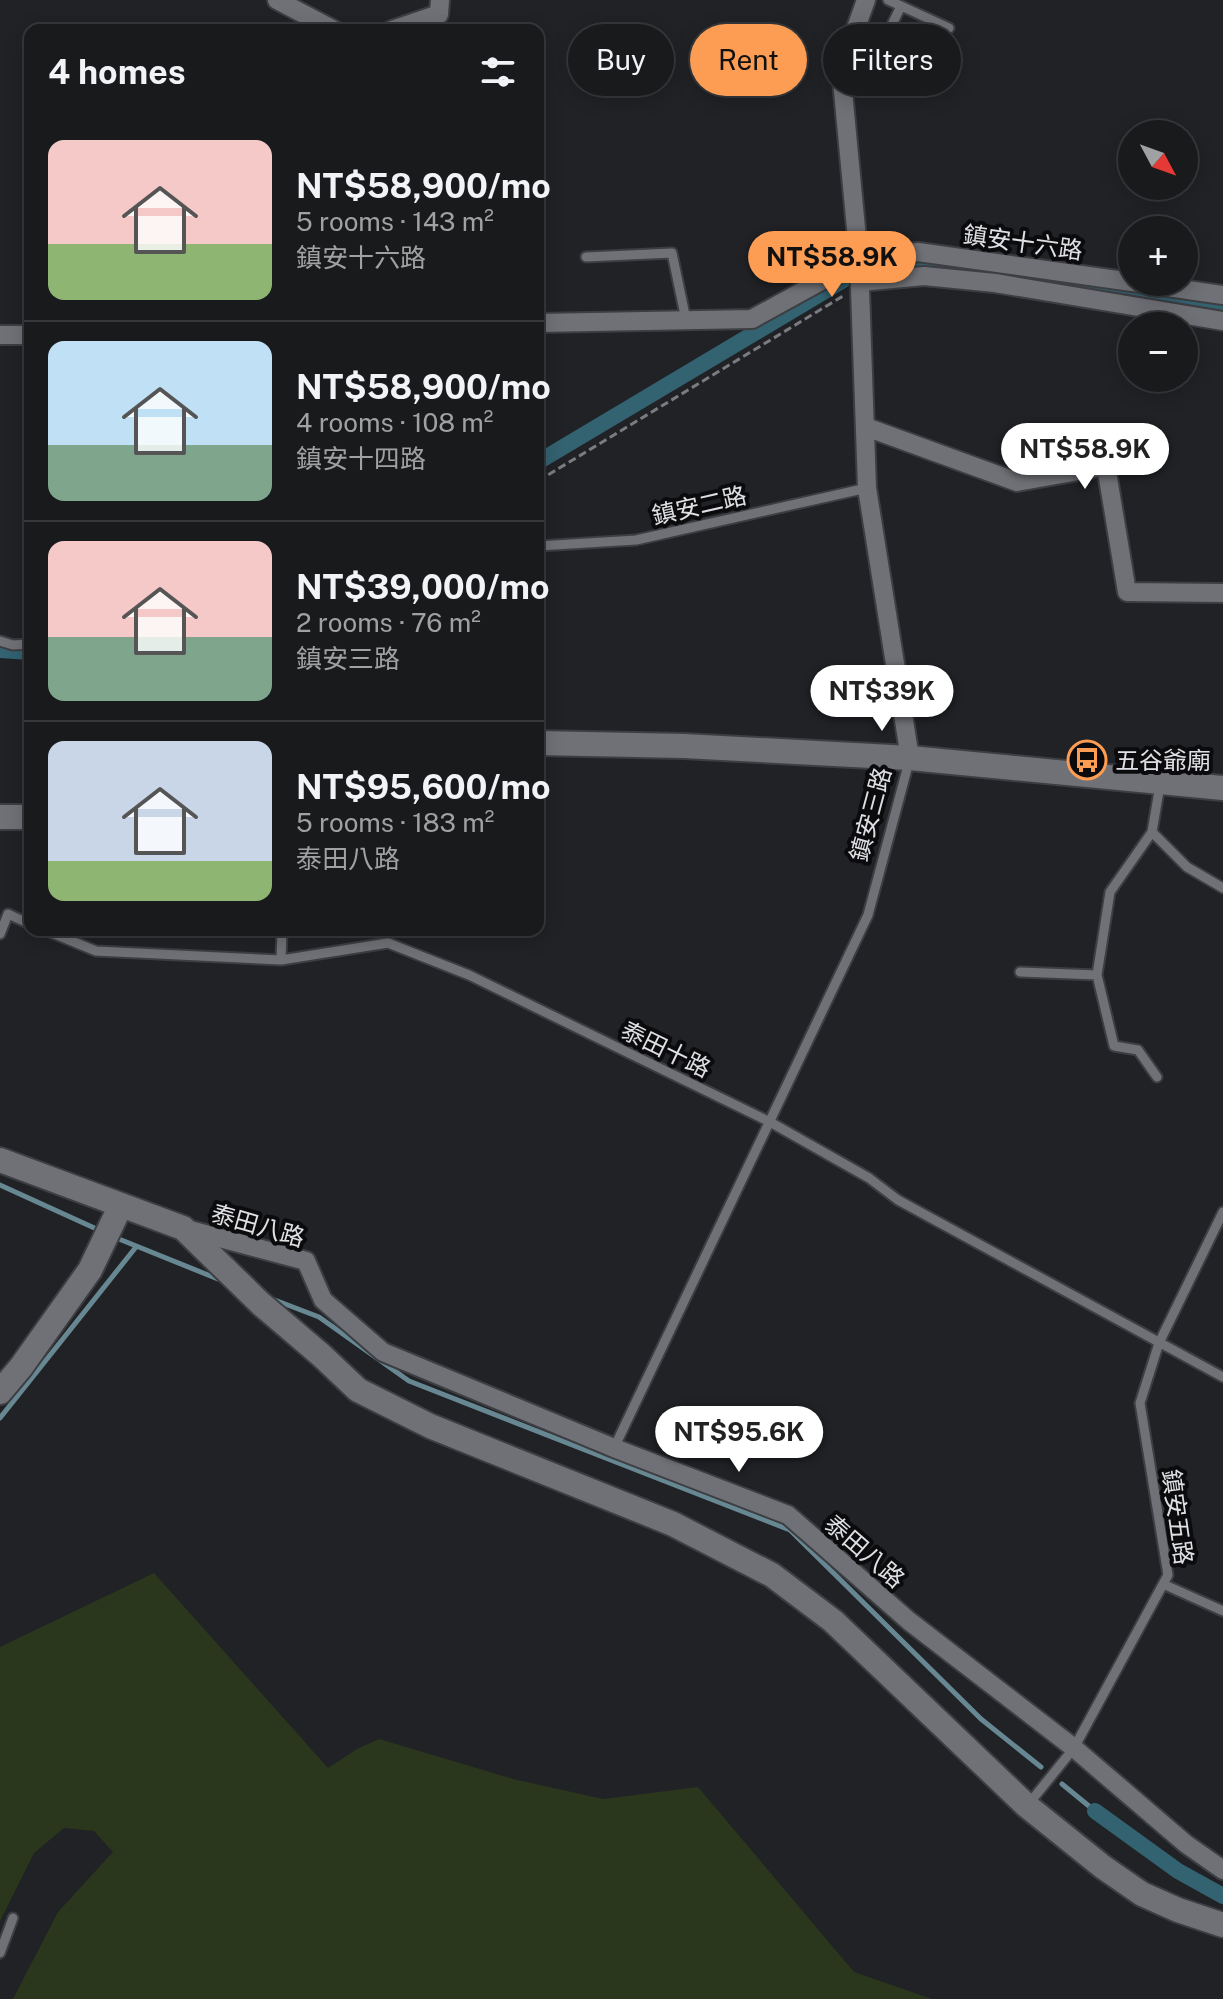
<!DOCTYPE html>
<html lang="en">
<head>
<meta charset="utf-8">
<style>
	body { margin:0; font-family:"Public Sans","Noto Sans TC",sans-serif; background:#212325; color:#f1f3f6; height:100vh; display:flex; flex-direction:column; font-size:30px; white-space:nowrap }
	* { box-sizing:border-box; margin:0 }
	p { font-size:26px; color:#9fa1a3 }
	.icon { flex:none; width:44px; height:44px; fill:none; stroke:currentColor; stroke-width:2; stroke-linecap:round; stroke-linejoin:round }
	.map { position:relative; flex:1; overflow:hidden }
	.panel { position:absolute; left:24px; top:24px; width:520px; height:912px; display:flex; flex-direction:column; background:#181a1c; border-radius:16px; box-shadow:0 4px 20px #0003,0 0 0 2px #36383b }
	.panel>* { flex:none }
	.hud { position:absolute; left:568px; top:24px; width:534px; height:72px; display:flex; gap:16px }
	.needle { width:52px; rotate:131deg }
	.tools { position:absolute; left:1118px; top:120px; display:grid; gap:16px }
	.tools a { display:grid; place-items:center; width:80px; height:80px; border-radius:50%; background:#181a1c; box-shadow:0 4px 20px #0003,0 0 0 2px #36383b; font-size:40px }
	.price { position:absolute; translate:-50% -68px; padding:0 18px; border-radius:28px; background:#fff; color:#222; font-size:26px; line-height:52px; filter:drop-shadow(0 2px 4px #0008) }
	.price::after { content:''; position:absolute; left:50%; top:48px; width:24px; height:18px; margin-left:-12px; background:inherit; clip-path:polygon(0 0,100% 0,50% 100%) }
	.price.selected { background:#fc9d53; color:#111 }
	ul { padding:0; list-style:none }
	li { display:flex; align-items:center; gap:24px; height:200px; padding:0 24px }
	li+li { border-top:2px solid #36383b }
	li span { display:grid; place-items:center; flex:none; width:224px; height:160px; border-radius:16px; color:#555 }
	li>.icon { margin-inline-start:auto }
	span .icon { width:96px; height:96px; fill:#fffc; stroke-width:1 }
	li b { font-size:34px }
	h2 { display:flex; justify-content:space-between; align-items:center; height:96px; padding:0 24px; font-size:34px }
	.pill { padding:0 28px; border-radius:36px; background:#181a1c; box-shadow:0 4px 20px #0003,0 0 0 2px #36383b; font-size:28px; line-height:72px }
	.pill.selected { background:#fc9d53; color:#111 }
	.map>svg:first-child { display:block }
</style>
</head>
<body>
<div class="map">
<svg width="1223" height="1999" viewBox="0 0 1223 1999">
	<rect width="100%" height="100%" fill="#202226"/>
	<!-- green -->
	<path fill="#2b371d" d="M154,1573L328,1768L357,1749L379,1739L513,1779L603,1799L698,1787L854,1972L932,1999H13L58,1912L113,1852L94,1831L64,1828L34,1853L0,1921V1647Z"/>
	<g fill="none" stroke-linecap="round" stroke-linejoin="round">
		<!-- stream -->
		<path stroke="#678892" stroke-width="5" d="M0,1185L101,1231
			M114,1237L218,1279
			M272,1299L319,1317L409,1381L790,1530L981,1719L1041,1767
			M0,1418L136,1247
			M1062,1784L1095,1811"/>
		<!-- canal -->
		<path stroke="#336270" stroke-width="16" d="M863,273L904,263L946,265L1223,308
			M538,462L847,278
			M0,650L30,652
			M1095,1811L1178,1871L1223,1896"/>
		<!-- service casing -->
		<g stroke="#3d3e42" stroke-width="13">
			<path id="service" d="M888,0L949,28
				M887,35L901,6
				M586,257L672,253L686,320
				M538,546L636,540L867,488
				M0,641L13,645L30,644
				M1152,832L1187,867L1223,888
				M45,930L96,951L281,960L388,943L469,975L770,1122L869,1178L898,1200L1223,1377
				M0,934L8,914L30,924
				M281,960L282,930
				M1020,972L1097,975
				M1157,1077L1138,1050L1114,1046L1097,975L1110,892L1152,832L1160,785
				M614,1448L868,915L910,758
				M1163,1584L1223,1611
				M1027,1806L1074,1748L1168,1575L1140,1403L1159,1343L1223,1212
				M0,1953L13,1918"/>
		</g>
		<!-- minor casing -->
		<g stroke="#3d3e42" stroke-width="22">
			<path id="minor" d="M277,0L334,30
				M866,0L841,70L859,260L867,488L910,758
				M392,30L439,14L440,0
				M860,282L924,276L995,283L1223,321
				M1133,282L1223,295
				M538,323L752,319L859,260L918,252L1132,282
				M0,335H30
				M866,427L1017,482L1106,466L1127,592L1223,593
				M186,1229L306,1261L323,1300L383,1352L614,1448L788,1515L909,1621L1074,1748L1186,1844L1223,1870"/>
		</g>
		<!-- tertiary casing -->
		<g stroke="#3d3e42" stroke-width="28">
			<path id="tertiary" d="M538,743L684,746L910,758L1223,788
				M0,817H30
				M0,1160L183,1228L261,1304L321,1355L358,1390L430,1426L673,1524L772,1575L833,1621L1027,1806L1103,1867L1142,1894L1178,1910L1223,1925
				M0,1392L21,1367L90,1270L121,1205"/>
		</g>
		<!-- path -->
		<path stroke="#7b7c80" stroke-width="3" stroke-dasharray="8 4" stroke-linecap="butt" d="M538,481L843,296"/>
		<!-- service -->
		<use href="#service" stroke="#6f7176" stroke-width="9"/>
		<!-- minor -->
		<use href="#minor" stroke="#6f7176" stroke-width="18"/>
		<!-- tertiary -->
		<use href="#tertiary" stroke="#6f7176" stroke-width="24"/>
	</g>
	<!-- icons -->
	<defs>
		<g id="bus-ring" transform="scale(2)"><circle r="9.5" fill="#0b0b0d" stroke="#fc9d53" stroke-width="1.5"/><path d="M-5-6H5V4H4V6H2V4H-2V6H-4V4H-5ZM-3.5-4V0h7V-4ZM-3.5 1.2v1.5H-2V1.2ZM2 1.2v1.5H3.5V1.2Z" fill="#fc9d53"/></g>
	</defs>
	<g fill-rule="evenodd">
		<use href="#bus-ring" x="1087" y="760"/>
	</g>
	<g text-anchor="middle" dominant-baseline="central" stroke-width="8" stroke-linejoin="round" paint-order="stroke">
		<!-- street labels -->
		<g font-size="24" fill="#dfe0e3" stroke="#0b0b0d">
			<text transform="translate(1023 242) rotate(8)">鎮安十六路</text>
			<text transform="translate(699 505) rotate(-13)">鎮安二路</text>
			<text transform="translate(870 814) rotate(-75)">鎮安三路</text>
			<text transform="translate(666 1049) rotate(26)">泰田十路</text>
			<text transform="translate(258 1225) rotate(16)">泰田八路</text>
			<text transform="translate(1178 1517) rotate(82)">鎮安五路</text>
			<text transform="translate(865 1551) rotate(41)">泰田八路</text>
		</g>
		<!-- poi labels -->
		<g font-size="24" fill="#dfe0e3" stroke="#0b0b0d" text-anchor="start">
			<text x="1115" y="760">五谷爺廟</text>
		</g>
	</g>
</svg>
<div class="tools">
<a><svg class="needle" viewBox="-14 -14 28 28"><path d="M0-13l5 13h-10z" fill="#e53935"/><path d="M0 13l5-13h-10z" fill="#9fa1a3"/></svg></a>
<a>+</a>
<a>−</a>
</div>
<b class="price selected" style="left:832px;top:299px">NT$58.9K</b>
<b class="price" style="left:1085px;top:491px">NT$58.9K</b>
<b class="price" style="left:882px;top:733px">NT$39K</b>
<b class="price" style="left:739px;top:1474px">NT$95.6K</b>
<div class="hud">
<a class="pill">Buy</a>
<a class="pill selected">Rent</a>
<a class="pill">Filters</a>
</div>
<section class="panel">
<h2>4 homes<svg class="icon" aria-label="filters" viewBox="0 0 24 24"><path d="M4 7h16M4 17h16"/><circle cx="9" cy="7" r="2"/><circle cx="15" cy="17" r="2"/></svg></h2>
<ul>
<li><span style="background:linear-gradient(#f6c9c9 65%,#8fb573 0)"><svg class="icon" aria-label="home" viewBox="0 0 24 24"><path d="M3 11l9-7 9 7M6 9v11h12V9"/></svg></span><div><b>NT$58,900/mo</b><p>5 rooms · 143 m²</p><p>鎮安十六路</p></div></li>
<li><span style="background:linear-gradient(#bfe0f5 65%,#7fa58c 0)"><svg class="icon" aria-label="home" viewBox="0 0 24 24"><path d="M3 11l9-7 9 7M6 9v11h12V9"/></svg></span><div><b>NT$58,900/mo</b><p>4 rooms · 108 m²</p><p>鎮安十四路</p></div></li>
<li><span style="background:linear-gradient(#f6c9c9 60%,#7fa58c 0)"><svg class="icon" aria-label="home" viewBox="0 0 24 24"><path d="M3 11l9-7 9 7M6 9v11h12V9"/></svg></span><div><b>NT$39,000/mo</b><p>2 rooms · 76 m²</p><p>鎮安三路</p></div></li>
<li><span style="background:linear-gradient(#c9d6e8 75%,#8fb573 0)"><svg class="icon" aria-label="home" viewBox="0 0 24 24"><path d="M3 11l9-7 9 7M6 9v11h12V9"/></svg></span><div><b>NT$95,600/mo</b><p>5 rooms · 183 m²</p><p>泰田八路</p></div></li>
</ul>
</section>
</div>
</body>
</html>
